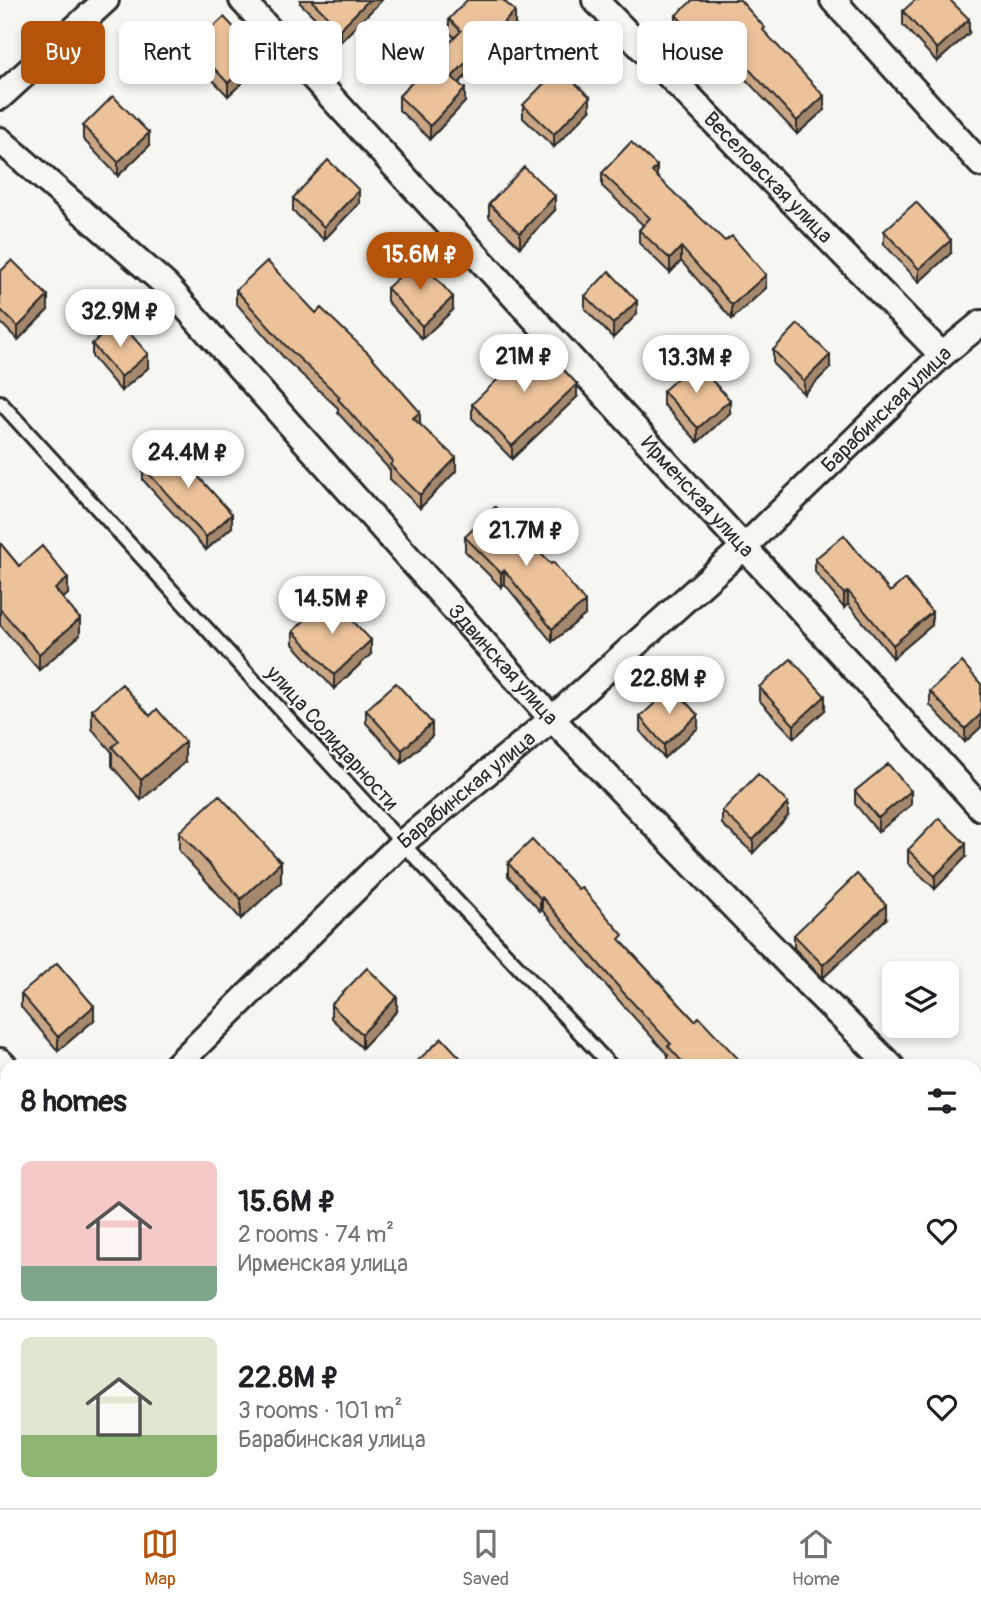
<!DOCTYPE html>
<html lang="en">
<head>
<meta charset="utf-8">
<style>
	body { margin:0; font-family:Pangolin,sans-serif; background:#f6f6f6; color:#202124; height:100vh; display:flex; flex-direction:column; font-size:26px; white-space:nowrap }
	* { box-sizing:border-box; margin:0 }
	p { font-size:23px; color:#757577 }
	.icon { flex:none; width:38px; height:38px; fill:none; stroke:currentColor; stroke-width:2; stroke-linecap:round; stroke-linejoin:round }
	.map { position:relative; flex:1; overflow:hidden }
	.sheet { position:absolute; left:0px; top:1059px; width:982px; height:450px; display:flex; flex-direction:column; background:#fff; border-radius:21px 21px 0 0; box-shadow:0 4px 10px #0003 }
	.sheet>* { flex:none }
	.hud { position:absolute; left:21px; top:21px; width:940px; height:63px; display:flex; gap:14px }
	.fabs { position:absolute; left:882px; top:961px; display:grid; gap:14px }
	.fabs a { display:grid; place-items:center; width:77px; height:77px; border-radius:10px; background:#fff; box-shadow:0 4px 10px #0003; font-size:35px }
	.price { position:absolute; translate:-50% -60px; padding:0 16px; border-radius:24px; background:#fff; color:#222; font-size:23px; line-height:46px; filter:drop-shadow(0 2px 4px #0008) }
	.price::after { content:''; position:absolute; left:50%; top:42px; width:21px; height:16px; margin-left:-10px; background:inherit; clip-path:polygon(0 0,100% 0,50% 100%) }
	.price.current { background:#b45309; color:#fff }
	ul { padding:0; list-style:none }
	li { display:flex; align-items:center; gap:21px; height:175px; padding:0 21px }
	li+li { border-top:2px solid #e0e0e0 }
	li span { display:grid; place-items:center; flex:none; width:196px; height:140px; border-radius:10px; color:#555 }
	li>.icon { margin-inline-start:auto }
	span .icon { width:84px; height:84px; fill:#fffc; stroke-width:1 }
	li b { font-size:30px }
	h2 { display:flex; justify-content:space-between; align-items:center; height:84px; padding:0 21px; font-size:30px }
	.chip { padding:0 24px; border-radius:10px; background:#fff; box-shadow:0 4px 10px #0003; font-size:24px; line-height:63px }
	.chip.current { background:#b45309; color:#fff }
	.tabs { display:flex; justify-content:space-around; align-items:center; height:98px; border-top:2px solid #e0e0e0; background:#fff; font-size:19px; color:#757577 }
	.tabs a { display:grid; justify-items:center; gap:4px }
	.tabs .current { color:#b45309 }
	.map>svg:first-child { display:block }
</style>
</head>
<body>
<div class="map">
<svg width="981" height="1508" viewBox="0 0 981 1508">
	<rect width="100%" height="100%" fill="#f6f6f2"/>
	<filter id="ink" filterUnits="userSpaceOnUse"><feTurbulence type="fractalNoise" baseFrequency=".0143" numOctaves="2"/><feDisplacementMap in="SourceGraphic" scale="14" xChannelSelector="R" yChannelSelector="G"/><feConvolveMatrix kernelMatrix="1 2 1 2 8 2 1 2 1" color-interpolation-filters="sRGB"/></filter>
	<g filter="url(#ink)">
		<g fill="none" stroke-linecap="round" stroke-linejoin="round">
			<!-- lane casing -->
			<g stroke="#2b2b2b" stroke-width="18">
				<path id="lane" d="M0,402L402,843L611,1066
					M975,1456L981,1463"/>
			</g>
			<!-- street casing -->
			<g stroke="#2b2b2b" stroke-width="30">
				<g id="street">
					<path id="s1" d="M242,0L744,547L981,808"/>
					<path id="s2" d="M595,0L942,355"/>
					<path d="M833,0L981,164"/>
					<path d="M0,97L106,0"/>
					<path id="s3" d="M0,140L166,285L552,719L810,986L891,1066"/>
					<path d="M0,1061L7,1068"/>
					<path id="s4" d="M176,1066L402,843L552,719L744,547L942,355L981,323"/>
					<path d="M975,1148L981,1154"/>
					<path d="M0,1228L7,1222"/>
					<path d="M975,1368L981,1361"/>
					<path d="M389,1502L394,1508"/>
					<path d="M833,1508L840,1502"/>
				</g>
			</g>
			<!-- lane -->
			<use href="#lane" stroke="#f6f6f2" stroke-width="12"/>
			<!-- street -->
			<use href="#street" stroke="#f6f6f2" stroke-width="24"/>
		</g>
		<!-- wall -->
		<path fill="#cba785" stroke="#2b2b2b" stroke-width="2" d="M300,0H382L340,42L300,3Z
			M903,11L969,33L937,62L903,25Z
			M676,15L765,33L824,110L797,134L736,69L723,80L676,29Z
			M449,19L515,25L459,83L465,102L430,139L399,110V96L455,38L449,32Z
			M193,46L259,67L228,96L193,59Z
			M523,105L590,110L554,147L523,118Z
			M83,126L149,146L118,176L83,139Z
			M602,173L657,177L766,288L732,319L681,261L670,273L639,243V230L643,225L602,186Z
			M293,198L359,203L324,240L293,211Z
			M489,204L555,210L520,247L489,217Z
			M884,231L951,253L919,282L884,244Z
			M0,272L48,310L18,340L0,322Z
			M387,288L453,310L422,339L387,301Z
			M236,290L420,424L456,471L420,508L390,479V470L338,413V408L285,359L236,303Z
			M585,296L637,314L613,338L585,309Z
			M92,344L148,368L121,391L92,357Z
			M773,350L830,368L804,394L773,364Z
			M663,391L730,413L698,442L663,404Z
			M577,397L512,459L472,418V404Z
			M143,467L232,527L206,550L143,480Z
			M465,537L585,615L552,642L504,583L501,587L465,551Z
			M0,543L19,566L68,594L63,598L80,635L39,670L0,625Z
			M815,559L890,592L932,625L893,658L848,604L844,608L815,572Z
			M293,631L371,654L334,689L293,644Z
			M981,684V727L965,742L930,705V691Z
			M759,687L825,710L794,738L759,700Z
			M92,710L185,762L141,800L112,766V752L92,729Z
			M366,710L432,736L402,763L366,723Z
			M640,717L698,728L664,758L640,731Z
			M855,791L911,805L878,832L855,804Z
			M722,811L788,816L753,853L722,824Z
			M179,832L281,882L241,919L179,851Z
			M908,850L966,857L935,889L908,863Z
			M508,863L623,943L695,1021L745,1066H674L668,1060V1055L622,1004L542,910L540,911L508,876Z
			M886,919L823,978L794,948V935Z
			M21,994L94,1020L58,1051L21,1007Z
			M331,1005L397,1011L362,1048L331,1018Z
			M458,1502H546L552,1508H582H464L458,1503Z"/>
		<!-- shaded-wall -->
		<path fill="#a5886c" stroke="#2b2b2b" stroke-width="2" d="M369,0H382L340,42V29Z
			M515,11V25L452,90V77Z
			M969,19V33L937,62V49Z
			M259,54V67L228,96V83Z
			M736,55V69L723,80V67Z
			M465,89V102L430,139V126Z
			M824,96V110L797,134V121Z
			M590,97V110L554,147V134Z
			M149,133V146L118,176V162Z
			M657,166V180L652,172Z
			M359,190V203L324,240V227Z
			M555,196V210L520,247V233Z
			M951,240V253L919,282V269Z
			M681,247V261L670,273V259Z
			M766,275V288L732,319V305Z
			M48,296V310L18,340V327Z
			M453,297V310L422,339V326Z
			M637,301V314L613,338V324Z
			M148,354V368L121,391V377Z
			M830,355V368L804,394V381Z
			M577,384V397L512,459V446Z
			M730,400V413L698,442V428Z
			M420,412V425L413,418Z
			M456,458V471L420,508V495Z
			M232,514V527L206,550V537Z
			M504,570V583L501,587V573Z
			M68,578V594L55,605V589Z
			M848,591V604L844,608V594Z
			M585,602V615L552,642V629Z
			M932,612V625L893,658V645Z
			M80,619V635L39,670V654Z
			M371,640V654L334,689V675Z
			M825,696V710L794,738V725Z
			M981,714V727L965,742V729Z
			M698,715V728L664,758V745Z
			M432,723V736L402,763V750Z
			M185,742V762L141,800V780Z
			M911,791V805L878,832V818Z
			M788,803V816L753,853V840Z
			M966,844V857L935,889V876Z
			M281,862V882L241,919V899Z
			M542,897V910L540,911V898Z
			M886,905V919L823,978V965Z
			M397,997V1011L362,1048V1034Z
			M94,1006V1020L58,1051V1037Z"/>
		<!-- building -->
		<path fill="#ecc29b" stroke="#2b2b2b" stroke-width="2" d="M311,0H369L340,29Z
			M467,0H503L515,11L452,77L465,89L430,126L399,96L461,31L449,19Z
			M693,0H740L765,28L763,30L824,96L797,121L736,55L723,67L676,15Z
			M915,0H950L969,19L937,49L903,11Z
			M224,17L259,54L228,83L193,46Z
			M559,68L590,97L554,134L523,105Z
			M113,96L149,133L118,162L83,126Z
			M631,142L657,166L652,172L725,241L732,236L766,275L732,305L681,247L670,259L639,230L650,218L602,173Z
			M328,160L359,190L324,227L293,198Z
			M524,167L555,196L520,233L489,204Z
			M916,202L951,240L919,269L884,231Z
			M419,259L453,297L422,326L387,288Z
			M12,260L48,296L18,327L0,309V272Z
			M267,261L316,313L321,308L371,356L420,412L413,418L456,458L420,495L390,465L393,461L338,399L340,397L285,345L236,290Z
			M609,271L637,301L613,324L585,296Z
			M119,321L148,354L121,377L92,344Z
			M798,324L830,355L804,381L773,350Z
			M537,342L577,384L512,446L472,404Z
			M695,362L730,400L698,428L663,391Z
			M169,444L232,514L206,537L143,467Z
			M495,507L551,564L553,562L585,602L552,629L504,570L501,573L465,537Z
			M844,535L890,592L905,579L932,612L893,645L848,591L844,594L815,559Z
			M0,543L19,566L42,546L68,578L55,589L80,619L39,654L0,609Z
			M330,597L371,640L334,675L293,631Z
			M791,659L825,696L794,725L759,687Z
			M962,662L981,684V714L965,729L930,691Z
			M396,683L432,723L402,750L366,710Z
			M122,684L150,716L157,709L185,742L141,780L112,747L119,741L92,710Z
			M672,687L698,715L664,745L640,717Z
			M888,764L911,791L878,818L855,791Z
			M758,774L788,803L753,840L722,811Z
			M219,795L281,862L241,899L179,832Z
			M939,818L966,844L935,876L908,850Z
			M532,840L578,889L581,887L623,935L619,939L695,1021L699,1017L745,1066H686L668,1046L671,1044L622,991L542,897L540,898L508,863Z
			M857,874L886,905L823,965L794,935Z
			M57,963L94,1006L58,1037L21,994Z
			M367,968L397,997L362,1034L331,1005Z
			M442,1038L468,1066H412Z
			M471,1502H546L552,1508L559,1502H577L582,1508H478Z"/>
	</g>
	<g text-anchor="middle" dominant-baseline="central" stroke-width="5" stroke-linejoin="round" paint-order="stroke">
		<!-- street labels -->
		<g font-size="21" fill="#2b2b2b" stroke="#f6f6f2">
			<text stroke="none"><textPath href="#s2" startOffset="248">Веселовская улица</textPath></text>
			<text stroke="none"><textPath href="#s4" startOffset="968">Барабинская улица</textPath></text>
			<text stroke="none"><textPath href="#s1" startOffset="674">Ирменская улица</textPath></text>
			<text stroke="none"><textPath href="#s3" startOffset="728">Здвинская улица</textPath></text>
			<text transform="translate(332 738) rotate(48)">улица Солидарности</text>
			<text stroke="none"><textPath href="#s4" startOffset="401">Барабинская улица</textPath></text>
		</g>
	</g>
</svg>
<div class="fabs">
<a><svg class="icon" aria-label="layers" viewBox="0 0 24 24"><path d="M12 4l9 5-9 5-9-5zM3 14l9 5 9-5"/></svg></a>
</div>
<b class="price current" style="left:420px;top:292px">15.6M ₽</b>
<b class="price" style="left:120px;top:349px">32.9M ₽</b>
<b class="price" style="left:524px;top:394px">21M ₽</b>
<b class="price" style="left:696px;top:395px">13.3M ₽</b>
<b class="price" style="left:188px;top:490px">24.4M ₽</b>
<b class="price" style="left:526px;top:568px">21.7M ₽</b>
<b class="price" style="left:332px;top:636px">14.5M ₽</b>
<b class="price" style="left:669px;top:716px">22.8M ₽</b>
<div class="hud">
<a class="chip current">Buy</a>
<a class="chip">Rent</a>
<a class="chip">Filters</a>
<a class="chip">New</a>
<a class="chip">Apartment</a>
<a class="chip">House</a>
</div>
<section class="sheet">
<h2>8 homes<svg class="icon" aria-label="filters" viewBox="0 0 24 24"><path d="M4 7h16M4 17h16"/><circle cx="9" cy="7" r="2"/><circle cx="15" cy="17" r="2"/></svg></h2>
<ul>
<li><span style="background:linear-gradient(#f6c9c9 75%,#7fa58c 0)"><svg class="icon" aria-label="home" viewBox="0 0 24 24"><path d="M3 11l9-7 9 7M6 9v11h12V9"/></svg></span><div><b>15.6M ₽</b><p>2 rooms · 74 m²</p><p>Ирменская улица</p></div><svg class="icon" aria-label="heart" viewBox="0 0 24 24"><path d="M12 20l-8-8c-3-5 5-10 8-4 3-6 11-1 8 4z"/></svg></li>
<li><span style="background:linear-gradient(#dfe7d0 70%,#8fb573 0)"><svg class="icon" aria-label="home" viewBox="0 0 24 24"><path d="M3 11l9-7 9 7M6 9v11h12V9"/></svg></span><div><b>22.8M ₽</b><p>3 rooms · 101 m²</p><p>Барабинская улица</p></div><svg class="icon" aria-label="heart" viewBox="0 0 24 24"><path d="M12 20l-8-8c-3-5 5-10 8-4 3-6 11-1 8 4z"/></svg></li>
</ul>
</section>
</div>
<nav class="tabs">
<a class="current"><svg class="icon" aria-label="map" viewBox="0 0 24 24"><path d="M3 6l6-2 6 2 6-2v14l-6 2-6-2-6 2zM9 4v14M15 6v14"/></svg>Map</a>
<a><svg class="icon" aria-label="saved" viewBox="0 0 24 24"><path d="M7 4h10v16l-5-4-5 4z"/></svg>Saved</a>
<a><svg class="icon" aria-label="home" viewBox="0 0 24 24"><path d="M3 11l9-7 9 7M6 9v11h12V9"/></svg>Home</a>
</nav>
</body>
</html>
